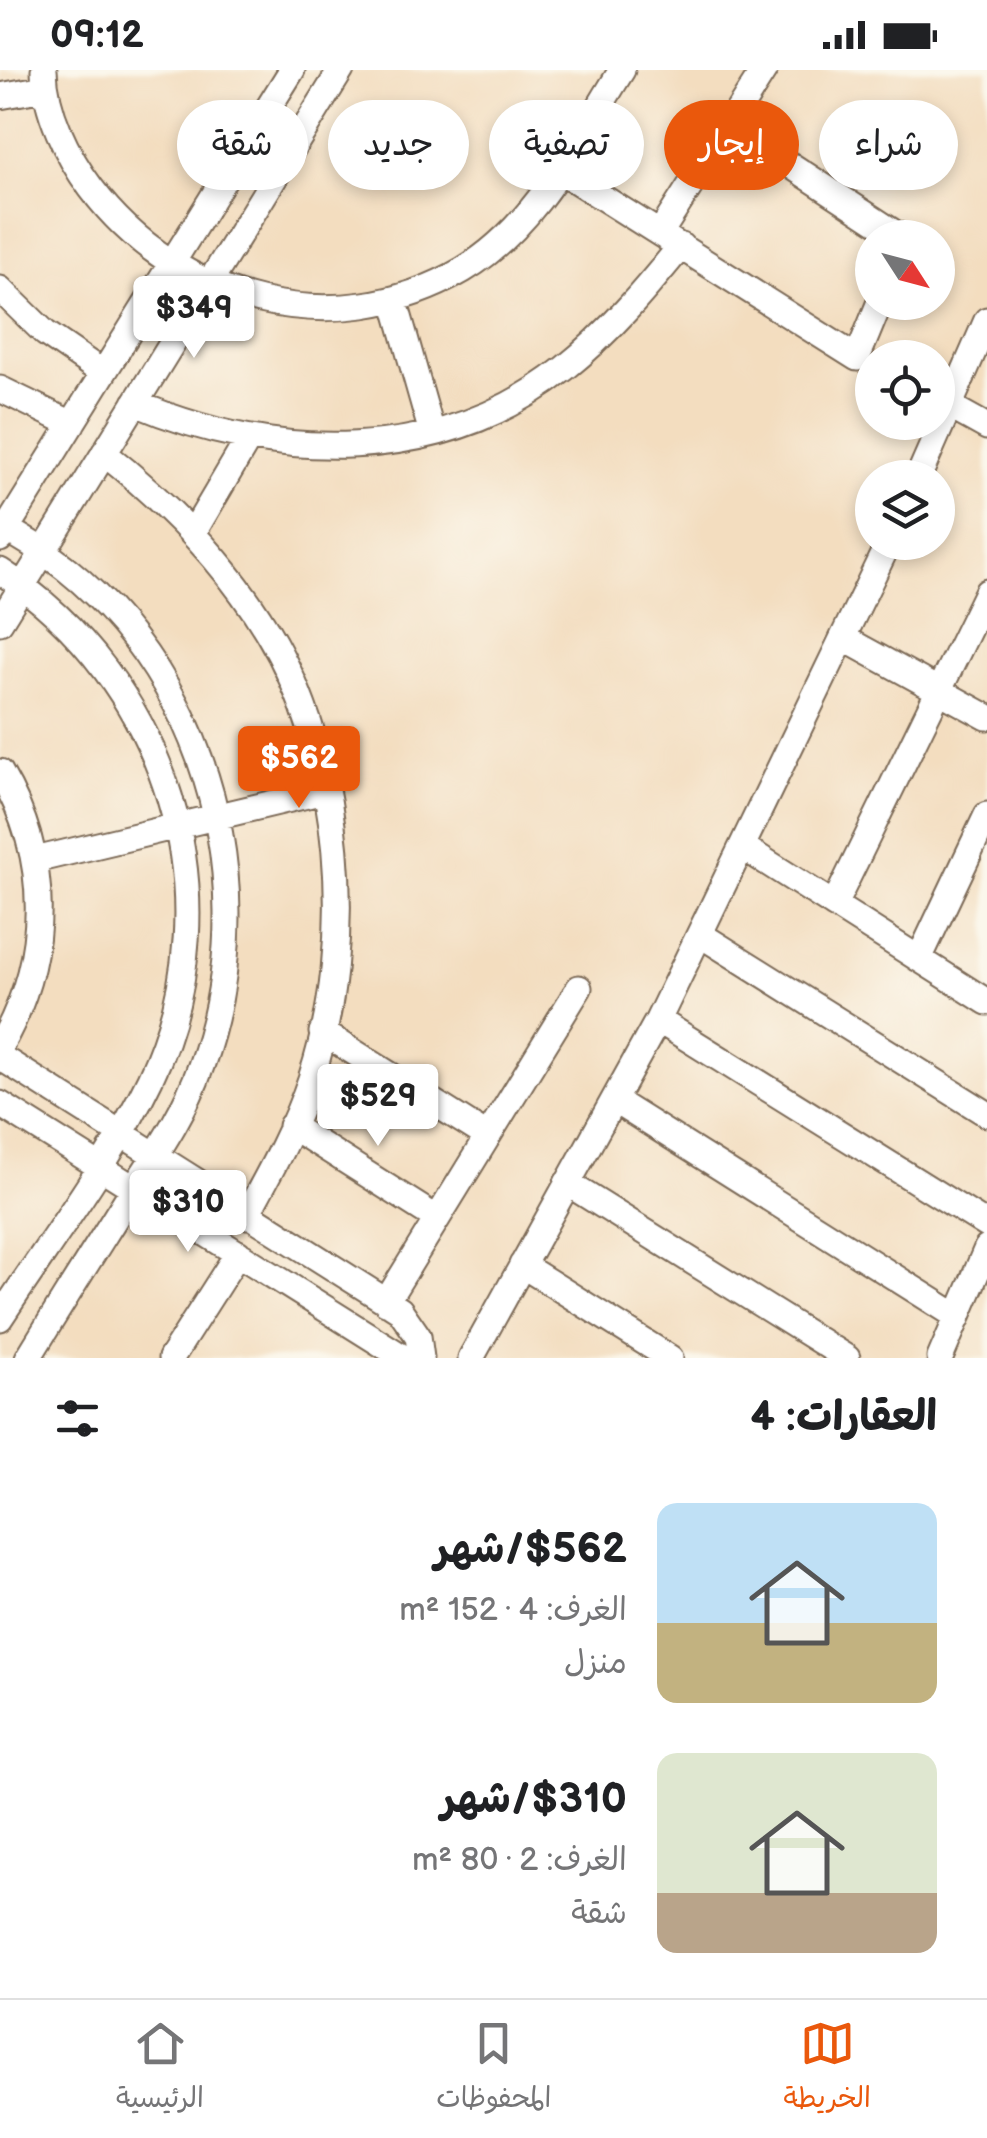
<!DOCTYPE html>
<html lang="ar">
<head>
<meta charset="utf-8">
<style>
	body { margin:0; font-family:"Balsamiq Sans","Playpen Sans Arabic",sans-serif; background:#f2f2f2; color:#202124; direction:rtl; height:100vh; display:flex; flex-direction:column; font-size:38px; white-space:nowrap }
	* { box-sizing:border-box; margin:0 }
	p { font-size:32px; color:#757577 }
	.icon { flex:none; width:55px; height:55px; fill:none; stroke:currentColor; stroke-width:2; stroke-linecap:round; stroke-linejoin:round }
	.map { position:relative; height:1288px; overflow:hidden; direction:ltr }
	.side { display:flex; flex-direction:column; background:#fff; flex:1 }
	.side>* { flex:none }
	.top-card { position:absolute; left:30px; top:30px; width:928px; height:90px; direction:rtl; display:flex; gap:20px }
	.needle { width:65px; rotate:126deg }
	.tools { position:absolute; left:855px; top:150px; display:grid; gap:20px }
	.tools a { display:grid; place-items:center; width:100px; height:100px; border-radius:50%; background:#fff; box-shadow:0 5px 15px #0003; font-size:50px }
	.price { position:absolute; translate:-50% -85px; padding:0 22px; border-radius:10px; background:#fff; color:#222; font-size:32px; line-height:65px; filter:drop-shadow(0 2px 5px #0008) }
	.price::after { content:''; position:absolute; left:50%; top:60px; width:30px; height:22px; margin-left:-15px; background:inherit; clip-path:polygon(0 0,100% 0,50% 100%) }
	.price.on { background:#ea580c; color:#fff }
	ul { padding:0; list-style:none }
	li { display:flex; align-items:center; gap:30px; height:250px; padding:0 50px }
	li span { display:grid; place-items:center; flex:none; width:280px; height:200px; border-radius:20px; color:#555 }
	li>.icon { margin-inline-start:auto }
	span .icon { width:120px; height:120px; fill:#fffc; stroke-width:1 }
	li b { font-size:42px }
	h2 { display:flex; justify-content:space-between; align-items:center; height:120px; padding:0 50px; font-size:42px }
	.chip { padding:0 35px; border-radius:45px; background:#fff; box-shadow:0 5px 15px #0003; font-size:35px; line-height:90px }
	.chip.on { background:#ea580c; color:#fff }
	.status { display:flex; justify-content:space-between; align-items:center; height:70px; padding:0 50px; background:#fff; direction:ltr }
	.status svg { height:28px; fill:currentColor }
	.menu { display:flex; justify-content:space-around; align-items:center; height:140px; border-top:2px solid #e0e0e0; background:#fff; font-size:28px; color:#757577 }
	.menu a { display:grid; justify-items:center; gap:5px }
	.menu .on { color:#ea580c }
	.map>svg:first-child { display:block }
</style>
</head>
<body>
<div class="status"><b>09:12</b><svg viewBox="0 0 49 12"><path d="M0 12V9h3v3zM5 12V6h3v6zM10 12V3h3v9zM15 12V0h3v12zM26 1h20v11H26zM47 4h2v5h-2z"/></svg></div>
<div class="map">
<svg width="987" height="1288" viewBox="0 0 987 1288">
	<rect width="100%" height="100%" fill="#fbf7ec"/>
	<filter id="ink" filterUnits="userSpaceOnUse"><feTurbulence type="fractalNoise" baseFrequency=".01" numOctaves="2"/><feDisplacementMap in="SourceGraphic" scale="20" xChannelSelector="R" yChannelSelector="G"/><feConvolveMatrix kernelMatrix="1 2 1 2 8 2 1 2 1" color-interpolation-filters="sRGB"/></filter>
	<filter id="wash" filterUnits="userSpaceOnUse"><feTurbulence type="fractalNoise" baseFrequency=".0048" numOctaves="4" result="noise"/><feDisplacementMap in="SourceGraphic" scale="40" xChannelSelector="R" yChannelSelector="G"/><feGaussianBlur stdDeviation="2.25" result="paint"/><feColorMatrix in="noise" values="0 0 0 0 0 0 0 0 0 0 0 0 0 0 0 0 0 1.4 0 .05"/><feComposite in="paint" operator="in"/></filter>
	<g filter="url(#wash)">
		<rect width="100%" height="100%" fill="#f3ddbf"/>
	</g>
	<g filter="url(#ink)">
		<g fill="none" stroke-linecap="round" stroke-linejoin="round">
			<!-- minor casing -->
			<g stroke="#7b6956" stroke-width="29">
				<path id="minor" d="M44,0C45,41 67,86 91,118C177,233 335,275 463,200C537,156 577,71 622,0
					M0,26L45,18
					M729,55L902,168
					M559,100L857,288L880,232
					M660,163L764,0
					M0,219L45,263L103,303
					M394,229L432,363
					M0,319L72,354
					M135,333C274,392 441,397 565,298C609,263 645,220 681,176
					M951,337L987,357
					M104,383C168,434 225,491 267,561C343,687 357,870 311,1009C295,1057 270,1102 246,1146
					M918,408L987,250
					M0,456C192,554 273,798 201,996C185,1042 158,1081 132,1121C97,1177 62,1232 28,1288
					M193,463L249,368
					M0,469L292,0
					M0,501C166,608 236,828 150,1009C110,1093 51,1170 0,1248
					M0,552L341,0
					M845,569L987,647
					M0,702C52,790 50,888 0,976
					M743,777L987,932
					M35,790L324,721
					M834,835L987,522
					M701,865L987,1044
					M919,889L987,745
					M658,950L987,1155
					M322,962L487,1066
					M0,987L400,1240L418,1266L421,1288
					M615,1031L958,1247
					M0,1034L404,1288
					M291,1056L436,1148
					M567,1113L847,1288
					M522,1195L670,1288
					M386,1232L579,918
					M171,1288L238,1183
					M471,1288L658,950L889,472
					M940,1288L987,1178"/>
			</g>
			<!-- minor -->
			<use href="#minor" stroke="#fff" stroke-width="25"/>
		</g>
	</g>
</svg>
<div class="tools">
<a><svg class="needle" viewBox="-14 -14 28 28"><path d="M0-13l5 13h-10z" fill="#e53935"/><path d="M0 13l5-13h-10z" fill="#757577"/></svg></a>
<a><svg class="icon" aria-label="locate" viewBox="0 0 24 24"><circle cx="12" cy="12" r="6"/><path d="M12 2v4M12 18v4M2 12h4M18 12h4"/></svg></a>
<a><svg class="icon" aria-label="layers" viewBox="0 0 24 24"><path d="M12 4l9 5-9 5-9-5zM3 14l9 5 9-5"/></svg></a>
</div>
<b class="price" style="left:194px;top:291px">$349</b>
<b class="price on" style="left:299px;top:741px">$562</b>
<b class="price" style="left:378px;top:1079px">$529</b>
<b class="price" style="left:188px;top:1185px">$310</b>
<div class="top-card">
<a class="chip">شراء</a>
<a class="chip on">إيجار</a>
<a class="chip">تصفية</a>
<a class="chip">جديد</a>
<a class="chip">شقة</a>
</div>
</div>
<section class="side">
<h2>العقارات: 4<svg class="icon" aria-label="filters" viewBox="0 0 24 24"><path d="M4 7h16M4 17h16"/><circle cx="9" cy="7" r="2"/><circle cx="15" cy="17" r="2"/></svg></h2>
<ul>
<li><span style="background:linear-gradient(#bfe0f5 60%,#c2b280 0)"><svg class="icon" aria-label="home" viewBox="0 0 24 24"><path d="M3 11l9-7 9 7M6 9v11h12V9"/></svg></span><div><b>$562/شهر</b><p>الغرف: 4 · 152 m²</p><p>منزل</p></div></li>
<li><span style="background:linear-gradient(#dfe7d0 70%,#b9a48a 0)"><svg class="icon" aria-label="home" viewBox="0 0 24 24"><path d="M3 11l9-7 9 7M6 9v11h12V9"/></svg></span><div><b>$310/شهر</b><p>الغرف: 2 · 80 m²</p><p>شقة</p></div></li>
</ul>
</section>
<nav class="menu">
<a class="on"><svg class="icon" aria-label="map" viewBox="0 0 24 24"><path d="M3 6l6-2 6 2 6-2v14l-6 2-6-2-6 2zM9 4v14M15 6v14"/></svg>الخريطة</a>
<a><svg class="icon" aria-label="saved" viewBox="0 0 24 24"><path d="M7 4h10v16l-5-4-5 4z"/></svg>المحفوظات</a>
<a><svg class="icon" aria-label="home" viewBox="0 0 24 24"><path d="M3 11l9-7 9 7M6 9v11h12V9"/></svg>الرئيسية</a>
</nav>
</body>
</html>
